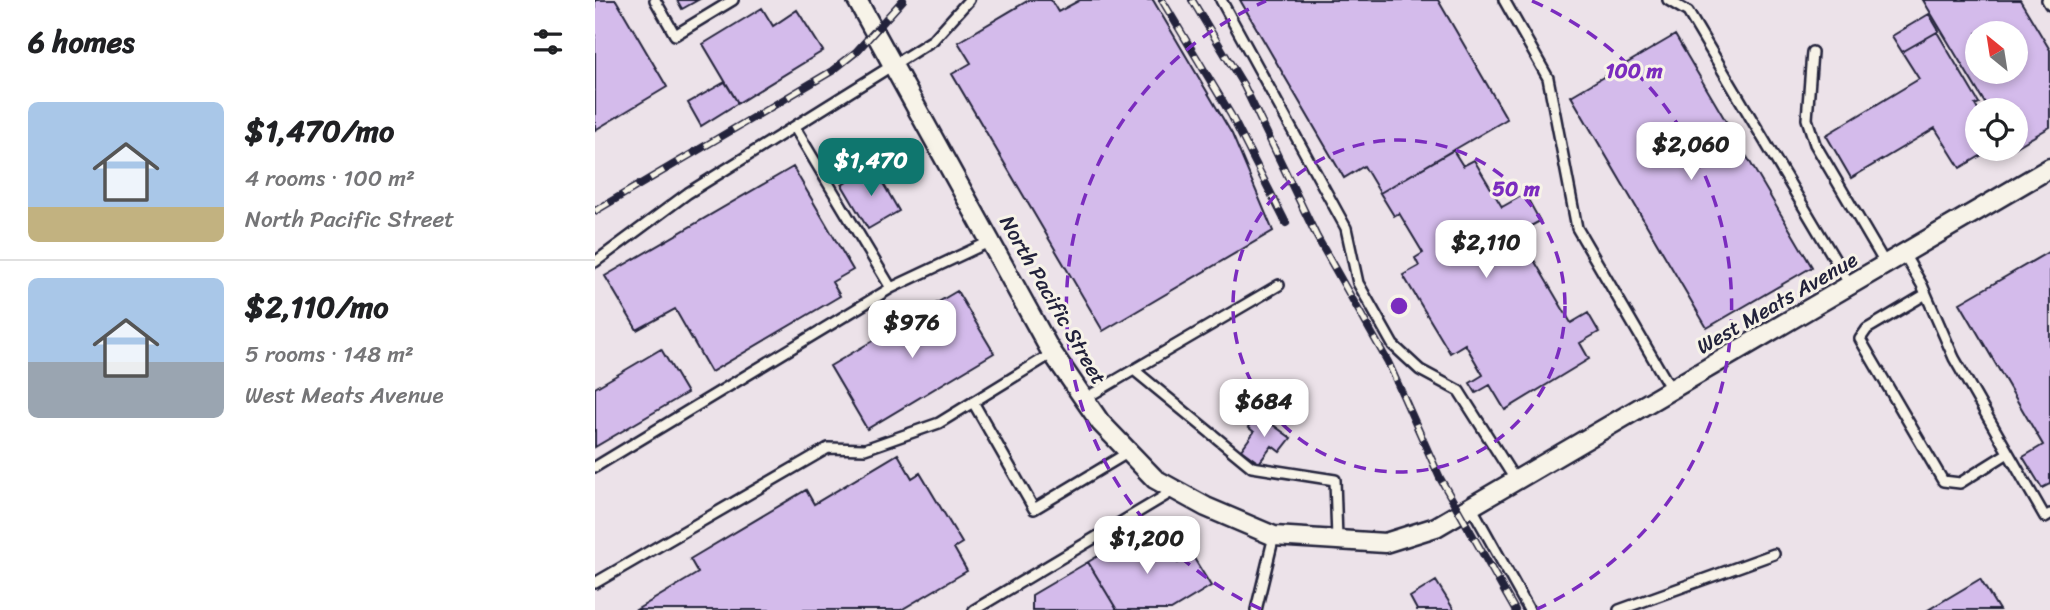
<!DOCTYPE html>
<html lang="en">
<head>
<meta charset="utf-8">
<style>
	body { margin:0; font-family:Sriracha,sans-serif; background:#f2f2f2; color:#202124; height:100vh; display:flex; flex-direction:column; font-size:26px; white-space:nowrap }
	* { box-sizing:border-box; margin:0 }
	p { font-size:23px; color:#757577 }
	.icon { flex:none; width:38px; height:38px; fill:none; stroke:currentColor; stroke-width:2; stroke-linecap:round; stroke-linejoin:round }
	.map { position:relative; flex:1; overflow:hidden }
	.side { display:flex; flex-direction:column; background:#fff; width:595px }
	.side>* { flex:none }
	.needle { width:46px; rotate:330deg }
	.fabs { position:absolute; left:1370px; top:21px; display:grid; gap:14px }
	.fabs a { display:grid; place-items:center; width:63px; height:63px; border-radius:50%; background:#fff; box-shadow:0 4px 10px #0003; font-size:35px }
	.price { position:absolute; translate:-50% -60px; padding:0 16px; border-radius:14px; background:#fff; color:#222; font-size:23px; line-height:46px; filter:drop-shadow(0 2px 4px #0008) }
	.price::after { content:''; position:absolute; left:50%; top:42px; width:21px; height:16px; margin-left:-10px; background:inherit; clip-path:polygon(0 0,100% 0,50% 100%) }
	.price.current { background:#0f766e; color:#fff }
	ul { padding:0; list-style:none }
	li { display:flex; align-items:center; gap:21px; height:175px; padding:0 28px }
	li+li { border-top:2px solid #e0e0e0 }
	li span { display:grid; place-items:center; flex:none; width:196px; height:140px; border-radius:10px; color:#555 }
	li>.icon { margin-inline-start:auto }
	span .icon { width:84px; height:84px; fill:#fffc; stroke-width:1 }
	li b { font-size:30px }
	h2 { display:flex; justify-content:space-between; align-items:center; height:84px; padding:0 28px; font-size:30px }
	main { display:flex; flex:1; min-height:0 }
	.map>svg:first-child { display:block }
</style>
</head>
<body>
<main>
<section class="side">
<h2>6 homes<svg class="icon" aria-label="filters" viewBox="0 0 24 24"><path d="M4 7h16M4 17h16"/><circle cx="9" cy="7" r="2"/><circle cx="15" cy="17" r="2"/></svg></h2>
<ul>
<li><span style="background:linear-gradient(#a9c7e8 75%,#c2b280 0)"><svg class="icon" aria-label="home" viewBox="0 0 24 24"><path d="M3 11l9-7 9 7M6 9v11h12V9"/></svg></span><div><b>$1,470/mo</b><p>4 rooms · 100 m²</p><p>North Pacific Street</p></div></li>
<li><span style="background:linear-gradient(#a9c7e8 60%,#9aa5b1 0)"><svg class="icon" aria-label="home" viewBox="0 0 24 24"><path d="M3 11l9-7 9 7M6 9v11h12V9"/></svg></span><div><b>$2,110/mo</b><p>5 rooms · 148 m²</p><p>West Meats Avenue</p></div></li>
</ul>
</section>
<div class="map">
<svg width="1455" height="610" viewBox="0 0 1455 610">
	<rect width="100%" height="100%" fill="#ece2e9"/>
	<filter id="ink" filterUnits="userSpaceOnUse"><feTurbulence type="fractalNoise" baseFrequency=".0143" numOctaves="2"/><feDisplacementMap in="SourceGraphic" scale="14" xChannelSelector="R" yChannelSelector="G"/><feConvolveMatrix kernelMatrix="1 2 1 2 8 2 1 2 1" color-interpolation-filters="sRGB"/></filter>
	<g filter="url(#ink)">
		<!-- building -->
		<path fill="#d4bbeb" stroke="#22223b" stroke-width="2" fill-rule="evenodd" d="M0,0H21L72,87L0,130Z
			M82,0H103L87,9Z
			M434,0H456L463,12L485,0H558L637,134L678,231L508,331L357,74L376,63L363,42Z
			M645,0H843L912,119L785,193L769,166L749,178Z
			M1328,0H1425L1455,50V127L1421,147V110H1394ZM1382,33H1421V72H1382Z
			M167,8L178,26L202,10L228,51L143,103L108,44Z
			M1334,14L1344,31L1307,52L1297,36Z
			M1342,32L1384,103L1380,105L1383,110L1382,149H1397L1365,168L1340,128L1256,178L1231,135L1324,79L1307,52Z
			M1080,35L1217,267L1112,328L976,96Z
			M130,82L143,103L106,126L93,103Z
			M858,150L868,166L879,160L907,207L930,194L945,221L923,233L976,323L993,313L1004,332L985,343L994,359L910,410L895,385L881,393L875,383L888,375L870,344L855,353L808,275L824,266L820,258L828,253L804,213L799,216L785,193Z
			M278,166L304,211L273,229L247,185Z
			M198,167L258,270L237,282L245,296L116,372L80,309L42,330L10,276Z
			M1455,251V484L1447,488L1428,457L1448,445L1365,303Z
			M362,291L399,353L272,429L235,366Z
			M66,349L92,393L0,447V388Z
			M663,414L696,438L685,452L677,446L664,463L646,450L659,432L653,427Z
			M303,454L317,478L325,473L367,543L359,548L372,571L306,610H41L103,573L95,559L211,490L219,504Z
			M548,529L560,549L571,543L583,563L597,555L616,586L576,610H522L493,562Z
			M493,562L522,610H437V595Z
			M1385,579L1404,610H1333Z
			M841,581L859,610H822L815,597Z"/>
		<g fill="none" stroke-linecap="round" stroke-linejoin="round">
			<!-- lane casing -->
			<g stroke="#22223b" stroke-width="14">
				<path id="lane" d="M60,0L80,35L138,0
					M626,0L751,228L763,283L798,345L825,370L864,391L921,481
					M909,0L953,78L982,228L1077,391
					M1073,0L1093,12L1255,285
					M1452,0L1455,5
					M1217,52L1212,119L1220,144L1291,265
					M200,128L296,288
					M1309,254L1327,285L1359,358L1450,517L1455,514
					M0,262L93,193L338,40L374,0
					M1331,294L1272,329L1265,339L1348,481L1365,483L1413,453
					M539,370L657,467L740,480L742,539
					M489,399L684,285
					M378,402L439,509L534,452
					M0,467L296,288L396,241
					M877,508L934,610
					M0,583L233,448L270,449L344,423L458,353
					M379,610L580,490
					M661,610L679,536
					M1024,610L1179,554"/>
			</g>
			<!-- street casing -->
			<g stroke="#22223b" stroke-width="23">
				<path id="street" d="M262,0L454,348L505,422L560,479L611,507L679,536L790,543L841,527L1455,168"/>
			</g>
			<!-- lane -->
			<use href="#lane" stroke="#f7f3e8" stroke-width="9"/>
			<!-- street -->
			<use href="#street" stroke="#f7f3e8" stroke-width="18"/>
			<!-- rail casing -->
			<g stroke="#22223b" stroke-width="8">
				<path id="rail" d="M567,0L636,115L691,223
					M597,0L649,86L722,237L793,362L845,478L920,610
					M0,211L237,71L261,52L308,0"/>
			</g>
			<!-- rail -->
			<use href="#rail" stroke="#f7f3e8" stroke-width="5" stroke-dasharray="16" stroke-linecap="butt"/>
		</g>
	</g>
	<!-- distance rings -->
	<g fill="none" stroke="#7b2cbf" stroke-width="3.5" stroke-dasharray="12 9">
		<circle cx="804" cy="306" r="166"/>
		<path d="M666 609A333 333 0 0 1 671 1M937 1A333 333 0 0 1 942 609"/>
	</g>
	<g text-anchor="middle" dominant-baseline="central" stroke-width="6" stroke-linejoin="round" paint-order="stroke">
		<!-- street labels -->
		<g font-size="21" fill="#22223b" stroke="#f7f3e8">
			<text transform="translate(458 300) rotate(60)">North Pacific Street</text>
			<text transform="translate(1182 303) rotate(-30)">West Meats Avenue</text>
		</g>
	</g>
	<circle cx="804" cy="306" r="10" fill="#7b2cbf" stroke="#f7f3e8" stroke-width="3.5"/>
	<g font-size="21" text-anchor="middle" font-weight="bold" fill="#7b2cbf" stroke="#f7f3e8" stroke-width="6" stroke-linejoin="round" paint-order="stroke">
		<text x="1039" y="78">100 m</text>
		<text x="921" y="196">50 m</text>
	</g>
</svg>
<div class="fabs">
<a><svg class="needle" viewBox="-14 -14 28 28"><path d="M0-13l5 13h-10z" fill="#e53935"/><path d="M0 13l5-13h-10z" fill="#757577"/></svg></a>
<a><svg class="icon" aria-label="locate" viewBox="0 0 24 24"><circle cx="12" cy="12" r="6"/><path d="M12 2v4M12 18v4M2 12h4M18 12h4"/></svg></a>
</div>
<b class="price" style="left:1096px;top:182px">$2,060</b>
<b class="price current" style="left:276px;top:198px">$1,470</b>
<b class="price" style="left:891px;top:280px">$2,110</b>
<b class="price" style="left:317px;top:360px">$976</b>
<b class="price" style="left:669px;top:439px">$684</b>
<b class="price" style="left:552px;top:576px">$1,200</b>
</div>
</main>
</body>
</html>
